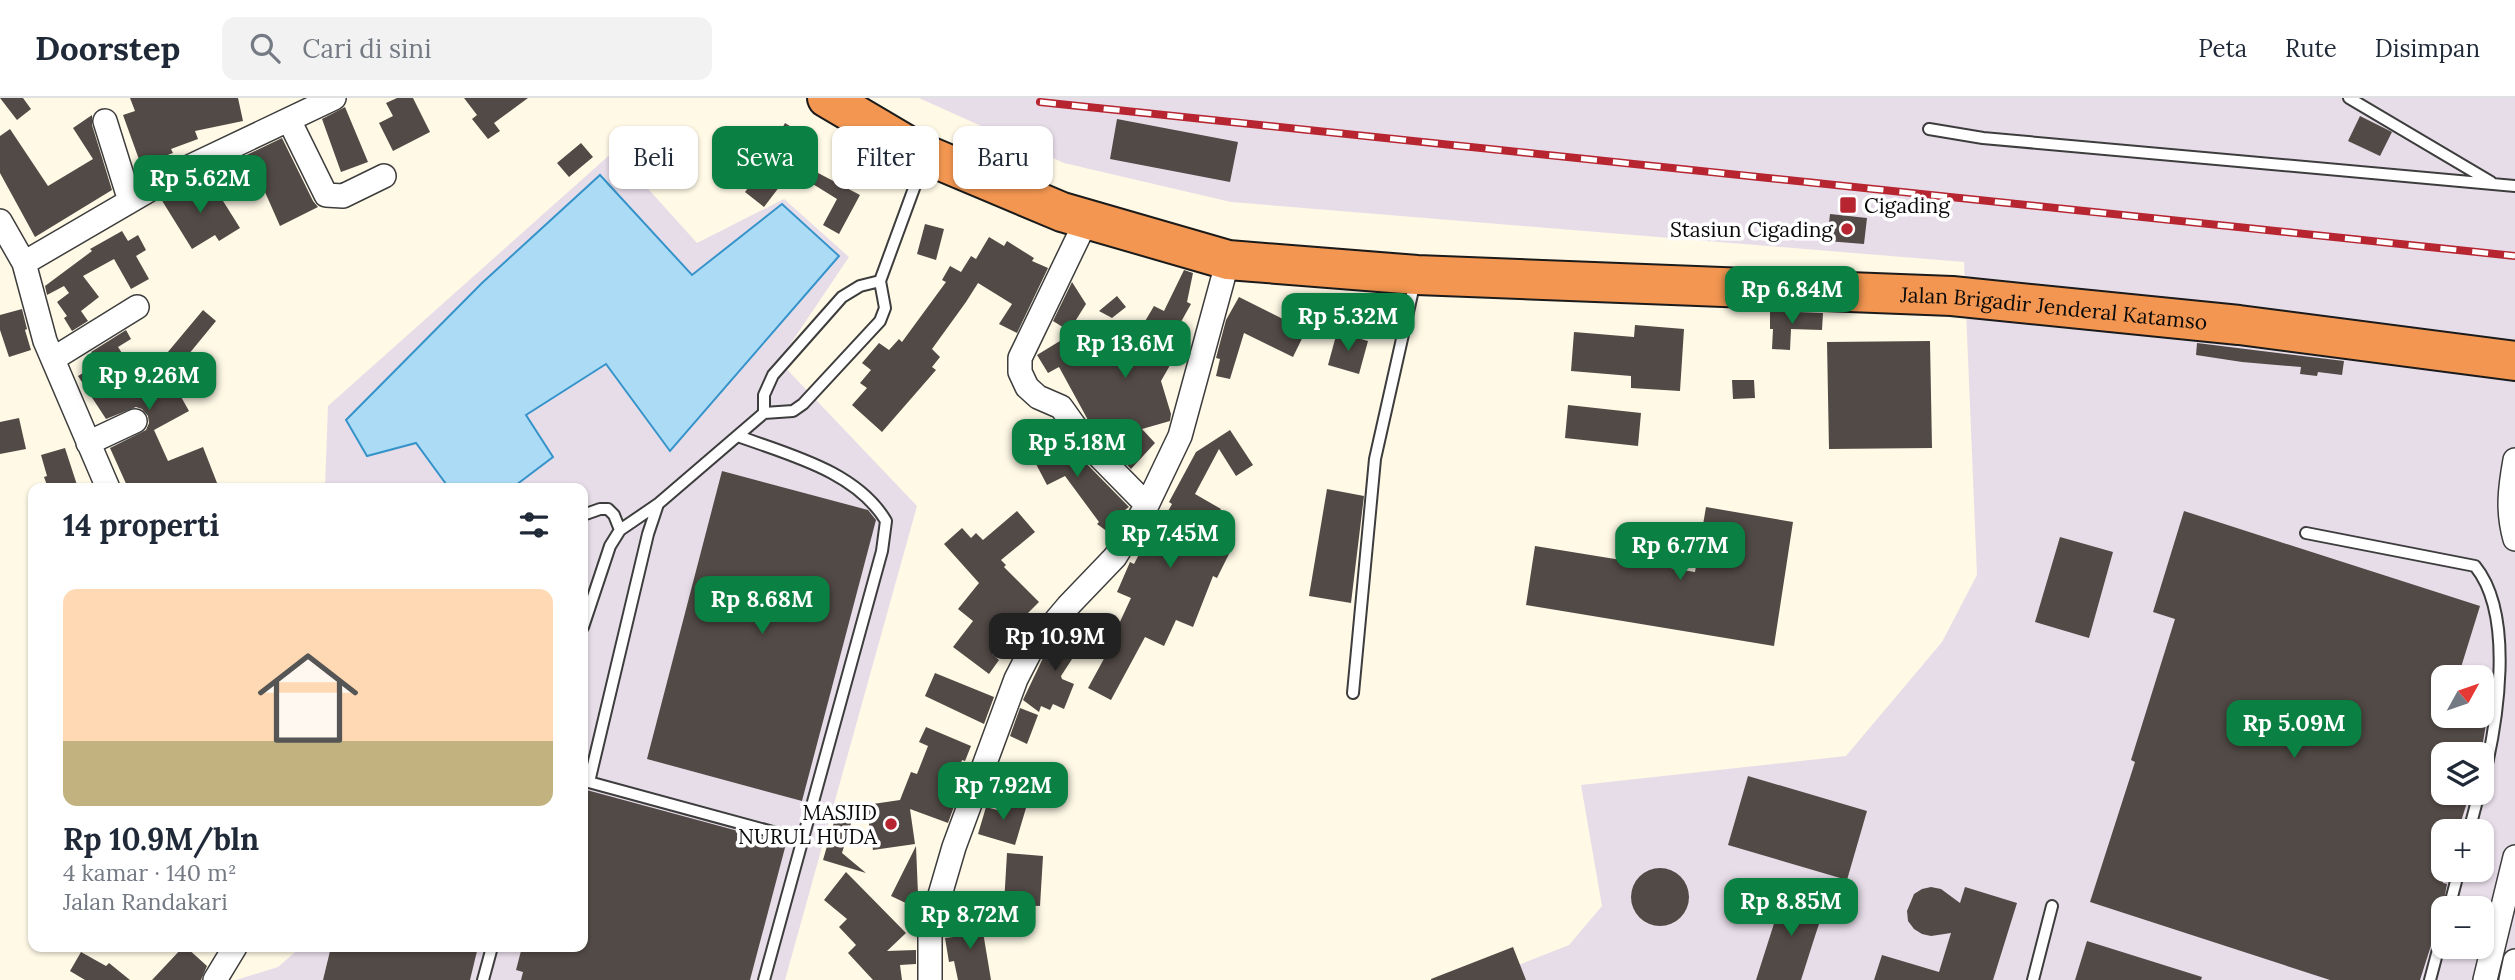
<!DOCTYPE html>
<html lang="id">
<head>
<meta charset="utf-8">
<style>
	body { margin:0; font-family:Lora,serif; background:#f2f2f3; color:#1f2937; height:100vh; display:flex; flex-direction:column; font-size:26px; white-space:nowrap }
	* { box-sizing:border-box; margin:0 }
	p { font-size:23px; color:#747a83 }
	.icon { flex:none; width:38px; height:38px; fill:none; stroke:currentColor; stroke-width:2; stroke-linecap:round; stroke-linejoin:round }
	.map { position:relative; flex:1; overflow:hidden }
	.details { position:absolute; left:28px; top:385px; width:560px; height:469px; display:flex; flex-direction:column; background:#fff; border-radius:14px; box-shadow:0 2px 5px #0004 }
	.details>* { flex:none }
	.hud { position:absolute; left:609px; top:28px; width:665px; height:63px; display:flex; gap:14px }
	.needle { width:46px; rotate:50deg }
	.fabs { position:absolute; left:2431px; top:567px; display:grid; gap:14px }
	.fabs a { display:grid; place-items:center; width:63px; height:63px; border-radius:14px; background:#fff; box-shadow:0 2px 5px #0004; font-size:35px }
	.price { position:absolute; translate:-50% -60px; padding:0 16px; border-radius:14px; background:#0b8043; color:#fff; font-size:23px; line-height:46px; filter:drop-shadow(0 2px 4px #0008) }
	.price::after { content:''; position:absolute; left:50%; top:42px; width:21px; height:16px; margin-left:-10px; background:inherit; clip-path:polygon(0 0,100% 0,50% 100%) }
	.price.current { background:#222; color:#fff }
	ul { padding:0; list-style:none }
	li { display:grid; align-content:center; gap:14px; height:371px; padding:0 35px }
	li+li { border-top:2px solid #e0e1e3 }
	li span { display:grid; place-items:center; height:217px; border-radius:14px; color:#555 }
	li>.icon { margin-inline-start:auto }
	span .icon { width:126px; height:126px; fill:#fffc; stroke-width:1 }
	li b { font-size:30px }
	h2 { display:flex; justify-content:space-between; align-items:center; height:84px; padding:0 35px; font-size:30px }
	.chip { padding:0 24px; border-radius:14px; background:#fff; box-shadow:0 2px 5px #0004; font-size:24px; line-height:63px }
	.chip.current { background:#0b8043; color:#fff }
	header { display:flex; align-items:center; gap:42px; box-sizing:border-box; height:98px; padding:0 35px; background:#fff; border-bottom:2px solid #e0e1e3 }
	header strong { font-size:33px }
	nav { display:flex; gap:38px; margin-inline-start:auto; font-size:24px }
	.search { width:490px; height:63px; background:#f2f2f3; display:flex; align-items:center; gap:18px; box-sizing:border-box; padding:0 24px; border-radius:14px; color:#747a83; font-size:26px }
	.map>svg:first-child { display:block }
</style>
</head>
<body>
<header>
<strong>Doorstep</strong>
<div class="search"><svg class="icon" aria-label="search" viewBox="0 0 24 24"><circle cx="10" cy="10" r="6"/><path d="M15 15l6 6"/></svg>Cari di sini</div>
<nav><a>Peta</a><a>Rute</a><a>Disimpan</a></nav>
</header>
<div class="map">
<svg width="2515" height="882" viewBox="0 0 2515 882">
	<rect width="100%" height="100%" fill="#fff9e6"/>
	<!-- industrial -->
	<path fill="#e7dde9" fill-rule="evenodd" d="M919,0H2515V882H1480L1569,847L1602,808L1581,687L1846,658L1942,544L1977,477L1964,164L1231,104L1064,65ZM2443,579H2482V618H2443ZM2443,656H2482V695H2443ZM2443,733H2482V772H2443ZM2443,810H2482V849H2443Z
		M614,53L697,145L784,101L849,159L779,263L917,408L785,882H236L278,869L301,849H583V390H325L328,308Z"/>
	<!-- water -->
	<path fill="#acdcf5" stroke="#3593ca" stroke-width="2" d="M600,77L692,177L782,106L839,158L670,353L606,266L526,317L553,359L512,390H449L416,345L367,358L346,322L482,185Z"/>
	<!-- building -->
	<path fill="#524a46" d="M0,0H23L31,11L17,22Z
		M130,0H238L243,23L195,33L198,41L171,51L173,55L141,67L123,17L135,13Z
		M397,0H413L430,34L393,53L379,25L393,18L386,5Z
		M464,0H528L494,25L500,33L488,41L472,21L477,17Z
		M345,9L368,64L341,74L322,21Z
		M92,17V27L112,92L35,139L0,75V38L10,31L48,88L93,61L73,30Z
		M2360,18L2392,34L2380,58L2348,43Z
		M1117,21L1238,44L1230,84L1110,61Z
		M785,25L806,38L794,59L799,63L764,109L745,94L784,42L778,38Z
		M282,40L313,103L318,109L280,128L261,85L248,91L236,62Z
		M581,45L593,59L569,79L557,65Z
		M801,66L860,97L839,136L823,127L837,101L795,75Z
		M187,86L195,99L213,87L240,130L219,143L215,137L192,151L161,101Z
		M1830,116L1867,120L1864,146L1827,143Z
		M925,126L944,131L936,162L917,156Z
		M122,133L128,143L138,137L146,152L136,158L149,181L131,191L114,161L83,178L99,199L81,213L88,223L72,233L64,220L67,218L57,204L69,195L64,188L47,197L45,188L92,153L90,151Z
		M989,139L1004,148L1007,143L1034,160L1032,163L1048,170L1017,235L999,226L1012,206L978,185L966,204L932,251L940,259L932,269L936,272L882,334L852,307L867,290L860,285L871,272L862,265L879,245L889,252L899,241L902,244L946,184L942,182L950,168L961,174L971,158L976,161Z
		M1184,172L1193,175L1187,204L1191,206L1163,256L1173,262L1161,283L1171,316L1170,323L1142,331L1155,345L1131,371L1100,339L1088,322L1059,269L1048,275L1037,257L1073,235L1087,261L1110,248L1124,273L1144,239L1138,235L1154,208L1164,213Z
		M1072,184L1086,206L1069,233L1053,223Z
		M1117,198L1126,209L1112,220L1099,213Z
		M1239,199L1287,223L1294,209L1313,218L1293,259L1244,235L1230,281L1216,278L1220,261L1216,260L1226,222Z
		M22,211L27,231L25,232L31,252L9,259L0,232V217Z
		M203,212L216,223L170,279L189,313L154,332L168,363L203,349L219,390H128L110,350L146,332L149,325L148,318L142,311L136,309L106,321L78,278L98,266L91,254L126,232L131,241L118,249L142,285Z
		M1770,213L1823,215L1822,232L1791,231L1790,252L1772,251L1773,231H1770Z
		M1635,227L1684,231L1680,293L1631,290V278L1571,273L1574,234L1634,239Z
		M1337,234L1368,243L1359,276L1328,267Z
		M1930,243L1932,350L1829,351L1827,244Z
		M2197,245L2344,263L2342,277L2318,274L2317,278L2300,276L2301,269L2242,264L2196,257Z
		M1732,282H1754L1755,300L1733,301Z
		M1568,307L1641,315L1638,348L1565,340Z
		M19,320L26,351L0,356V324Z
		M1230,332L1253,367L1236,378L1219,351L1195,396L1221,411L1209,433L1234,446L1217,480L1213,478L1193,529L1176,522L1164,548L1145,539L1111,602L1088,590L1106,557L1085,544L1093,530L1112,541L1131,500L1117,494L1130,464L1134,466L1149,437L1153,440L1172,406L1169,404L1196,354Z
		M1053,335L1056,340L1063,336L1079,358L1129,409L1121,415L1124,418L1112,437L1097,426L1099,424L1065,378L1047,387L1035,364L1030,366L1022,352Z
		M65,350L78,390H48L44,379L47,378L41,357Z
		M722,373L868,412L876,422L802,703L647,661Z
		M1327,391L1364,398L1351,505L1309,498Z
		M1706,409L1793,424L1774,548L1526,507L1535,448L1695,474Z
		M1017,413L1035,434L1001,462L1006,467L1004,469L1039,504L1014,529L992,556L999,562L989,576L953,549L973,523L958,511L979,485L944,446L962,430L971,440L976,435L983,442Z
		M2184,413L2480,508L2458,579H2443V618H2460L2486,626L2481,656H2443V695H2470L2458,733H2443V785L2447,786L2442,813L2420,882H2330L2090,804L2135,664L2131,662L2175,521L2153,514Z
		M2060,439L2113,454L2089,540L2035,524Z
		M1070,527L1087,538L1061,578L1062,581L1074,586L1064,611L1053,606L1050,612L1041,608L1039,614L1023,602L1043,560Z
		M935,575L994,599L984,626L925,598Z
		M1020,610L1038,617L1027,646L1010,638Z
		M926,629L971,648L965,663L962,662L952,689L960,692L948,725L910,711L915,746L873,752L866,707L900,702L911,674L917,676L928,648L919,644Z
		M1748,678L1867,713L1847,782L1728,747Z
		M583,691L786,746L750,882H521L523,874L516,872L522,849H583Z
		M1000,702L1026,710L1015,747L978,736L986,709L997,712Z
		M836,717L852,722L842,755L866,775L823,762Z
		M916,748L918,796L912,808L891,798Z
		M1007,755L1043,758L1040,808L1004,806Z
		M1631 799a29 29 0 1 1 58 0a29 29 0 1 1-58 0Z
		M846,774L906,835L887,853L916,852V866L900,867L902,882H873L848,855L856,847L839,829L847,821L824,802Z
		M1931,789L1941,791L1960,805L1965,789L2017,805L1993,882H1874L1882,857L1939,874L1951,835L1931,838L1922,836L1914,831L1908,823L1907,813L1914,796L1922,791Z
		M1785,791L1826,805L1815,838L1801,882H1756Z
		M980,816L991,882H958L954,863L949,864L945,840L962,838L959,820Z
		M2087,843L2202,879L2201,882H2075Z
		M183,849H186L207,868L201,882H152Z
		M331,849H478L470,882H323Z
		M1513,849L1526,882H1431V881Z
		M81,854L106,868L109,865L130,882H85L70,873Z"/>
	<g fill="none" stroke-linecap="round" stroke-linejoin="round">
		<!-- lane casing -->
		<g stroke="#3d3d3d" stroke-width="14">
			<path id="lane" d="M2349,0L2491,84
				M1929,31L1983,40L2515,88
				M764,315V297L773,277L842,199L860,188L880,183
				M738,338C789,357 856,373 886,423L882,453L764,882
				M583,417L600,411H608L614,417L620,432
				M2306,435L2475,468C2515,517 2498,624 2482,687
				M583,529L610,448L620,432L658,406
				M1353,595L1375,361L1415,183
				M585,683L802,742
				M589,684L648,436L658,406L764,315L793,313L803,306L880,223L885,210L880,183L924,63
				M2469,733L2479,695
				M2449,810L2459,772
				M483,882L492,849
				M2033,882L2052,808
				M2430,882L2443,833"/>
		</g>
		<!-- street casing -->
		<g stroke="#3d3d3d" stroke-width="26">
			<path id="street" d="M289,22L326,97L343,98L384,78
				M105,23L130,103
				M1087,121L1020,260V274L1027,289L1038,299L1061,309L1089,348L1147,407
				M0,123L24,165
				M53,261L137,209
				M88,345L135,323
				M2515,362C2510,390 2507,413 2515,441
				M108,390L45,243L24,165L187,70L334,0
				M215,882L235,849
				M930,882V831L954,749L1016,581L1031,552L1068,508L1115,459L1147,407L1180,338L1228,162
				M2485,882L2515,759
				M2511,882L2515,863"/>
		</g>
		<!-- highway casing -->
		<g stroke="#1b1b1b" stroke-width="42">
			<g id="highway">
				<path id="s1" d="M827,0L917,53L1062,114L1228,162L1417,177L1952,198L2239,227L2515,263"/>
			</g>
		</g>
		<!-- lane -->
		<use href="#lane" stroke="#fff" stroke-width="10"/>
		<!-- street -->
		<use href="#street" stroke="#fff" stroke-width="23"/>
		<!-- highway -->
		<use href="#highway" stroke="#f29651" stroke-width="38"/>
		<!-- rail casing -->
		<g stroke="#b62530" stroke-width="8">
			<path id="rail" d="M1040,4L2515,158"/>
		</g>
		<!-- rail -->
		<use href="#rail" stroke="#fff" stroke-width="5" stroke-dasharray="16" stroke-linecap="butt"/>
	</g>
	<!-- markers -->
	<g fill="#b62530" stroke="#fff" stroke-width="2.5">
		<rect x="1839" y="98" width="18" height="18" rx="3.5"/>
		<circle cx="1847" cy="131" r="7"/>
		<circle cx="891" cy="726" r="7"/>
	</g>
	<g text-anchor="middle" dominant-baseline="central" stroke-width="7" stroke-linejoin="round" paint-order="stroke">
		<!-- poi labels -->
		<g font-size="21" fill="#0a0a0a" stroke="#fff" text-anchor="end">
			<text x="1864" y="107" text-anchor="start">Cigading</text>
			<text x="1833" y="131">Stasiun Cigading</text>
			<text x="877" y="714">MASJID<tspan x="877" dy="24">NURUL HUDA</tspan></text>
		</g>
		<!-- street labels -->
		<g font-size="21" fill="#0a0a0a" stroke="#fff">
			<text stroke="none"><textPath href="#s1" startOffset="1262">Jalan Brigadir Jenderal Katamso</textPath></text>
		</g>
	</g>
</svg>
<div class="fabs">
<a><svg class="needle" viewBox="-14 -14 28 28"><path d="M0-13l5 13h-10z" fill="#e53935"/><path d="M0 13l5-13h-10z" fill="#747a83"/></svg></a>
<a><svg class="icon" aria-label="layers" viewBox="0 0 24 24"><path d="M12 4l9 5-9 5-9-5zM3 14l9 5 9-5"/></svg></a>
<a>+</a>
<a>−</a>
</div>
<b class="price" style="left:200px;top:117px">Rp 5.62M</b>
<b class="price" style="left:1792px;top:228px">Rp 6.84M</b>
<b class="price" style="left:1348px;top:255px">Rp 5.32M</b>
<b class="price" style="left:1125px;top:282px">Rp 13.6M</b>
<b class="price" style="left:149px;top:314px">Rp 9.26M</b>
<b class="price" style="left:1077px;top:381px">Rp 5.18M</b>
<b class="price" style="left:1170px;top:472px">Rp 7.45M</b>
<b class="price" style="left:1680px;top:484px">Rp 6.77M</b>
<b class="price" style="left:762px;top:538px">Rp 8.68M</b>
<b class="price current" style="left:1055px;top:575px">Rp 10.9M</b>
<b class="price" style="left:2294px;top:662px">Rp 5.09M</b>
<b class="price" style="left:1003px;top:724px">Rp 7.92M</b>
<b class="price" style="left:1791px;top:840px">Rp 8.85M</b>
<b class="price" style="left:970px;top:853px">Rp 8.72M</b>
<div class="hud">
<a class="chip">Beli</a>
<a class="chip current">Sewa</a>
<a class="chip">Filter</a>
<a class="chip">Baru</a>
</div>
<section class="details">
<h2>14 properti<svg class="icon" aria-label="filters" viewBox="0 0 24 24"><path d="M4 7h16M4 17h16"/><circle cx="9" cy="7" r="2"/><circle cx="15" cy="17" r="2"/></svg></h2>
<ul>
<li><span style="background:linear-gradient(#ffd9b3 70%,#c2b280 0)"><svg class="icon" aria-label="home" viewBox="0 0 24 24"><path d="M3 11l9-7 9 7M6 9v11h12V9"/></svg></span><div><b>Rp 10.9M/bln</b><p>4 kamar · 140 m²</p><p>Jalan Randakari</p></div></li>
</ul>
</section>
</div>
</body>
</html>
